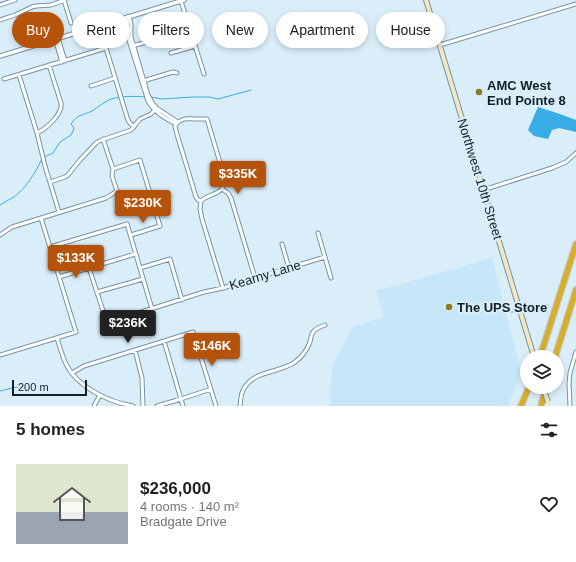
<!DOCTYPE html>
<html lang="en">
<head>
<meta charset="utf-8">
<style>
	body { margin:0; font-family:Arial,sans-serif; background:#f2f2f2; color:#202124; height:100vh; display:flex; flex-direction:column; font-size:15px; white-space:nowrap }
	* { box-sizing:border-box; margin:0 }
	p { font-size:13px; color:#757577 }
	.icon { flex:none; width:22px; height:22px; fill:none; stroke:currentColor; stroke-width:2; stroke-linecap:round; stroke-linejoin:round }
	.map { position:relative; height:406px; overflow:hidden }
	.side { display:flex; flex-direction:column; background:#fff; flex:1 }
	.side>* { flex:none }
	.guide { position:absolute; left:12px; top:12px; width:552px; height:36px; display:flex; gap:8px }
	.buttons { position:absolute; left:520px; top:350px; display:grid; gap:8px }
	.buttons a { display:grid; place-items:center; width:44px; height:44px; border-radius:50%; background:#fff; box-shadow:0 2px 6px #0003; font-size:20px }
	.scale { position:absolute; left:12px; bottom:10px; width:75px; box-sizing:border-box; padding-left:4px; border:2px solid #121f26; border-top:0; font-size:11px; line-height:14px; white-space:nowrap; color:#121f26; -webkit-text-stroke:3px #daeefa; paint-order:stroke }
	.price { position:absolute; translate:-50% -34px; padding:0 9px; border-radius:4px; background:#b45309; color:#fff; font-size:13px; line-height:26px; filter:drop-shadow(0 1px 2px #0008) }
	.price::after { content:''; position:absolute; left:50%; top:24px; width:12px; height:9px; margin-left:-6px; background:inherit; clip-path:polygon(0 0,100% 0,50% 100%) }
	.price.on { background:#222; color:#fff }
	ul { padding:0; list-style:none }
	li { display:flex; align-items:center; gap:12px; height:100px; padding:0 16px }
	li+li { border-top:1px solid #e0e0e0 }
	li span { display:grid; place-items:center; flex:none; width:112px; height:80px; border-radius:0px; color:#555 }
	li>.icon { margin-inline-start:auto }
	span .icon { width:48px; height:48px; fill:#fffc; stroke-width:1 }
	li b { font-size:17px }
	h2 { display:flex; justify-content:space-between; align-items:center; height:48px; padding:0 16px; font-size:17px }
	.tag { padding:0 14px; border-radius:18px; background:#fff; box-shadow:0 2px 6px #0003; font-size:14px; line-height:36px }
	.tag.on { background:#b45309; color:#fff }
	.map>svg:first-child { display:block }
</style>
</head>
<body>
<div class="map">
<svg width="576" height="406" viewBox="0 0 576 406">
	<rect width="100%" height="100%" fill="#daeefa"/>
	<!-- built -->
	<path fill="#c6e7fa" d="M492,258L521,372L508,406H330L331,375L333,363L353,327L384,317L376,291Z"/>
	<!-- water -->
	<path fill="#38ade5" d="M538,107L557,113L576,120V132L559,128L552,130L548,139L534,136L528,130Z"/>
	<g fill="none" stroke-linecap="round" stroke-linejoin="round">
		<!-- stream -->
		<path stroke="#38ade5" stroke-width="1" d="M151,97L162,99L193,97H209L218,99L251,90
			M44,157L53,153L60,142L71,135L73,131L74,128L71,124C78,114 81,116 92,111C98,107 104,102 111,99C121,96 135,96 146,97
			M0,205C4,202 9,200 14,197C27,187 35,173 42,159
			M490,303L494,304L504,312H513
			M529,307L543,304L548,305
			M0,391L17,387"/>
		<!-- minor casing -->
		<g stroke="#7493a6" stroke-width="5">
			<path id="minor" d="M64,0L71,23
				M181,1L204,74
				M0,5L15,0
				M127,17C128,24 127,30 128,37L148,101C155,113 165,118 176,124
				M129,17L131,24V37L148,95L153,104L158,109L178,122
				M0,20L15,15L32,7L36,6L51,5L65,0
				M163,27L187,20
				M58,38L65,61
				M55,39L62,62
				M440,45L576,4
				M132,46L147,42
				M171,53L195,46
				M19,75L37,133C46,129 63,114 61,103L49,65
				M4,79L106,48L127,117L129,122L134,127
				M143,81L173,72L177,73
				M91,86L115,78
				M178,122C186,117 188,119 197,119C200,119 203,119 207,119L224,176V181L222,189L228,193L231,198L255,278
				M178,122L175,126L176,131L196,197L198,200L201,201L200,209L202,219L223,288
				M37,133L45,166L59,212
				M113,169L140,160L160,226L131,235
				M50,182L65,177L68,175L80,160L96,143L99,141L131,130L140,119L151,114L157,108
				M483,190L552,168L566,162L576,153
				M201,201C207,195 216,195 222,189
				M318,233L331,278
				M0,235L12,227L106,198L117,191L112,176L113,169L103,139
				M282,244L289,268
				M50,247L127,224L152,309
				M89,268L107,323L204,292L223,288L325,257
				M140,268L170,259L182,300
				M59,277L135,254
				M97,292L143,279
				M57,338C60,347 62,356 66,364C77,387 109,402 133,406
				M164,341L183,406
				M135,350L142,378L143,406
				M0,355L76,332L41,218
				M72,373L84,366L193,332L216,406
				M94,406L100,395
				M157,406L181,399L211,389
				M240,406C241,397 241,390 248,383C259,371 281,372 295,362C302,357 307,350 310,342C311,338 311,334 314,331C317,328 322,326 325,325
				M570,406L569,384L570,373L576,352"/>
		</g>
		<!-- tertiary casing -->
		<g stroke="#7493a6" stroke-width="5.5">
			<path id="tertiary" d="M0,56L184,0"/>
		</g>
		<!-- secondary casing -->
		<g stroke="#7493a6" stroke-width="6">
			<path id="secondary" d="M426,0L534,357"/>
		</g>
		<!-- motorway casing -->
		<g stroke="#cbcecf" stroke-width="8">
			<path id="motorway" d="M540,357L576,244
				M555,357L576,290
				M521,406L529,387
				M541,406L546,387"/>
		</g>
		<!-- minor -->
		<use href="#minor" stroke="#fff" stroke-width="3"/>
		<!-- tertiary -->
		<use href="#tertiary" stroke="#fff" stroke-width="3.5"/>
		<!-- secondary -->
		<use href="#secondary" stroke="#f2e7c0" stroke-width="4"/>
		<!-- motorway -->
		<use href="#motorway" stroke="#d5ae2e" stroke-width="5.5"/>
		<!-- secondary-bridge casing -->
		<g stroke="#7493a6" stroke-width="6" stroke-linecap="butt">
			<path id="secondary-bridge" d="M543,387L548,402"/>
		</g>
		<!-- secondary-bridge -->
		<use href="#secondary-bridge" stroke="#f2e7c0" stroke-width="4"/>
	</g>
	<!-- markers -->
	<g fill="#94781f" stroke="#daeefa" stroke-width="1.5">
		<circle cx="479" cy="92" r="4"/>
		<circle cx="449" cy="307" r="4"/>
	</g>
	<g text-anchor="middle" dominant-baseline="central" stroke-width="4" stroke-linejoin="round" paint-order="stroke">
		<!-- poi labels -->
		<g font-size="13" font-weight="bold" fill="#121f26" stroke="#daeefa" text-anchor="start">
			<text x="487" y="85">AMC West<tspan x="487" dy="15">End Pointe 8</tspan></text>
			<text x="457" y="307">The UPS Store</text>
		</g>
		<!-- street labels -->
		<g font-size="13" fill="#121f26" stroke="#daeefa">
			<text transform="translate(480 179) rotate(73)">Northwest 10th Street</text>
			<text transform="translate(265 275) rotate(-17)">Kearny Lane</text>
		</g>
	</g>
</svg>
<div class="buttons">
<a><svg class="icon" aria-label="layers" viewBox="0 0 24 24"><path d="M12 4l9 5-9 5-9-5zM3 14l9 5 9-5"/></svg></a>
</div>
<div class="scale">200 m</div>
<b class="price" style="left:238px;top:195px">$335K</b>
<b class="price" style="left:143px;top:224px">$230K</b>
<b class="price" style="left:76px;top:279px">$133K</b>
<b class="price on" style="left:128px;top:344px">$236K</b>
<b class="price" style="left:212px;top:367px">$146K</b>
<div class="guide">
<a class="tag on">Buy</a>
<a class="tag">Rent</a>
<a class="tag">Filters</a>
<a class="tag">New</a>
<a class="tag">Apartment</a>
<a class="tag">House</a>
</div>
</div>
<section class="side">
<h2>5 homes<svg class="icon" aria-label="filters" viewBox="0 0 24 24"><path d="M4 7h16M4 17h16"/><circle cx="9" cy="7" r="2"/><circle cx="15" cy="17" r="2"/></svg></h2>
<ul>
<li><span style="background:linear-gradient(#dfe7d0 60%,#9aa5b1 0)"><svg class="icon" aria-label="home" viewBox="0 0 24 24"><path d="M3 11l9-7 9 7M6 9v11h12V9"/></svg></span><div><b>$236,000</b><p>4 rooms · 140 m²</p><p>Bradgate Drive</p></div><svg class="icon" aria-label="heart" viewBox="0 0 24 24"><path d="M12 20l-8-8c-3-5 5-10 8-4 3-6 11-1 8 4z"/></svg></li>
</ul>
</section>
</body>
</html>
